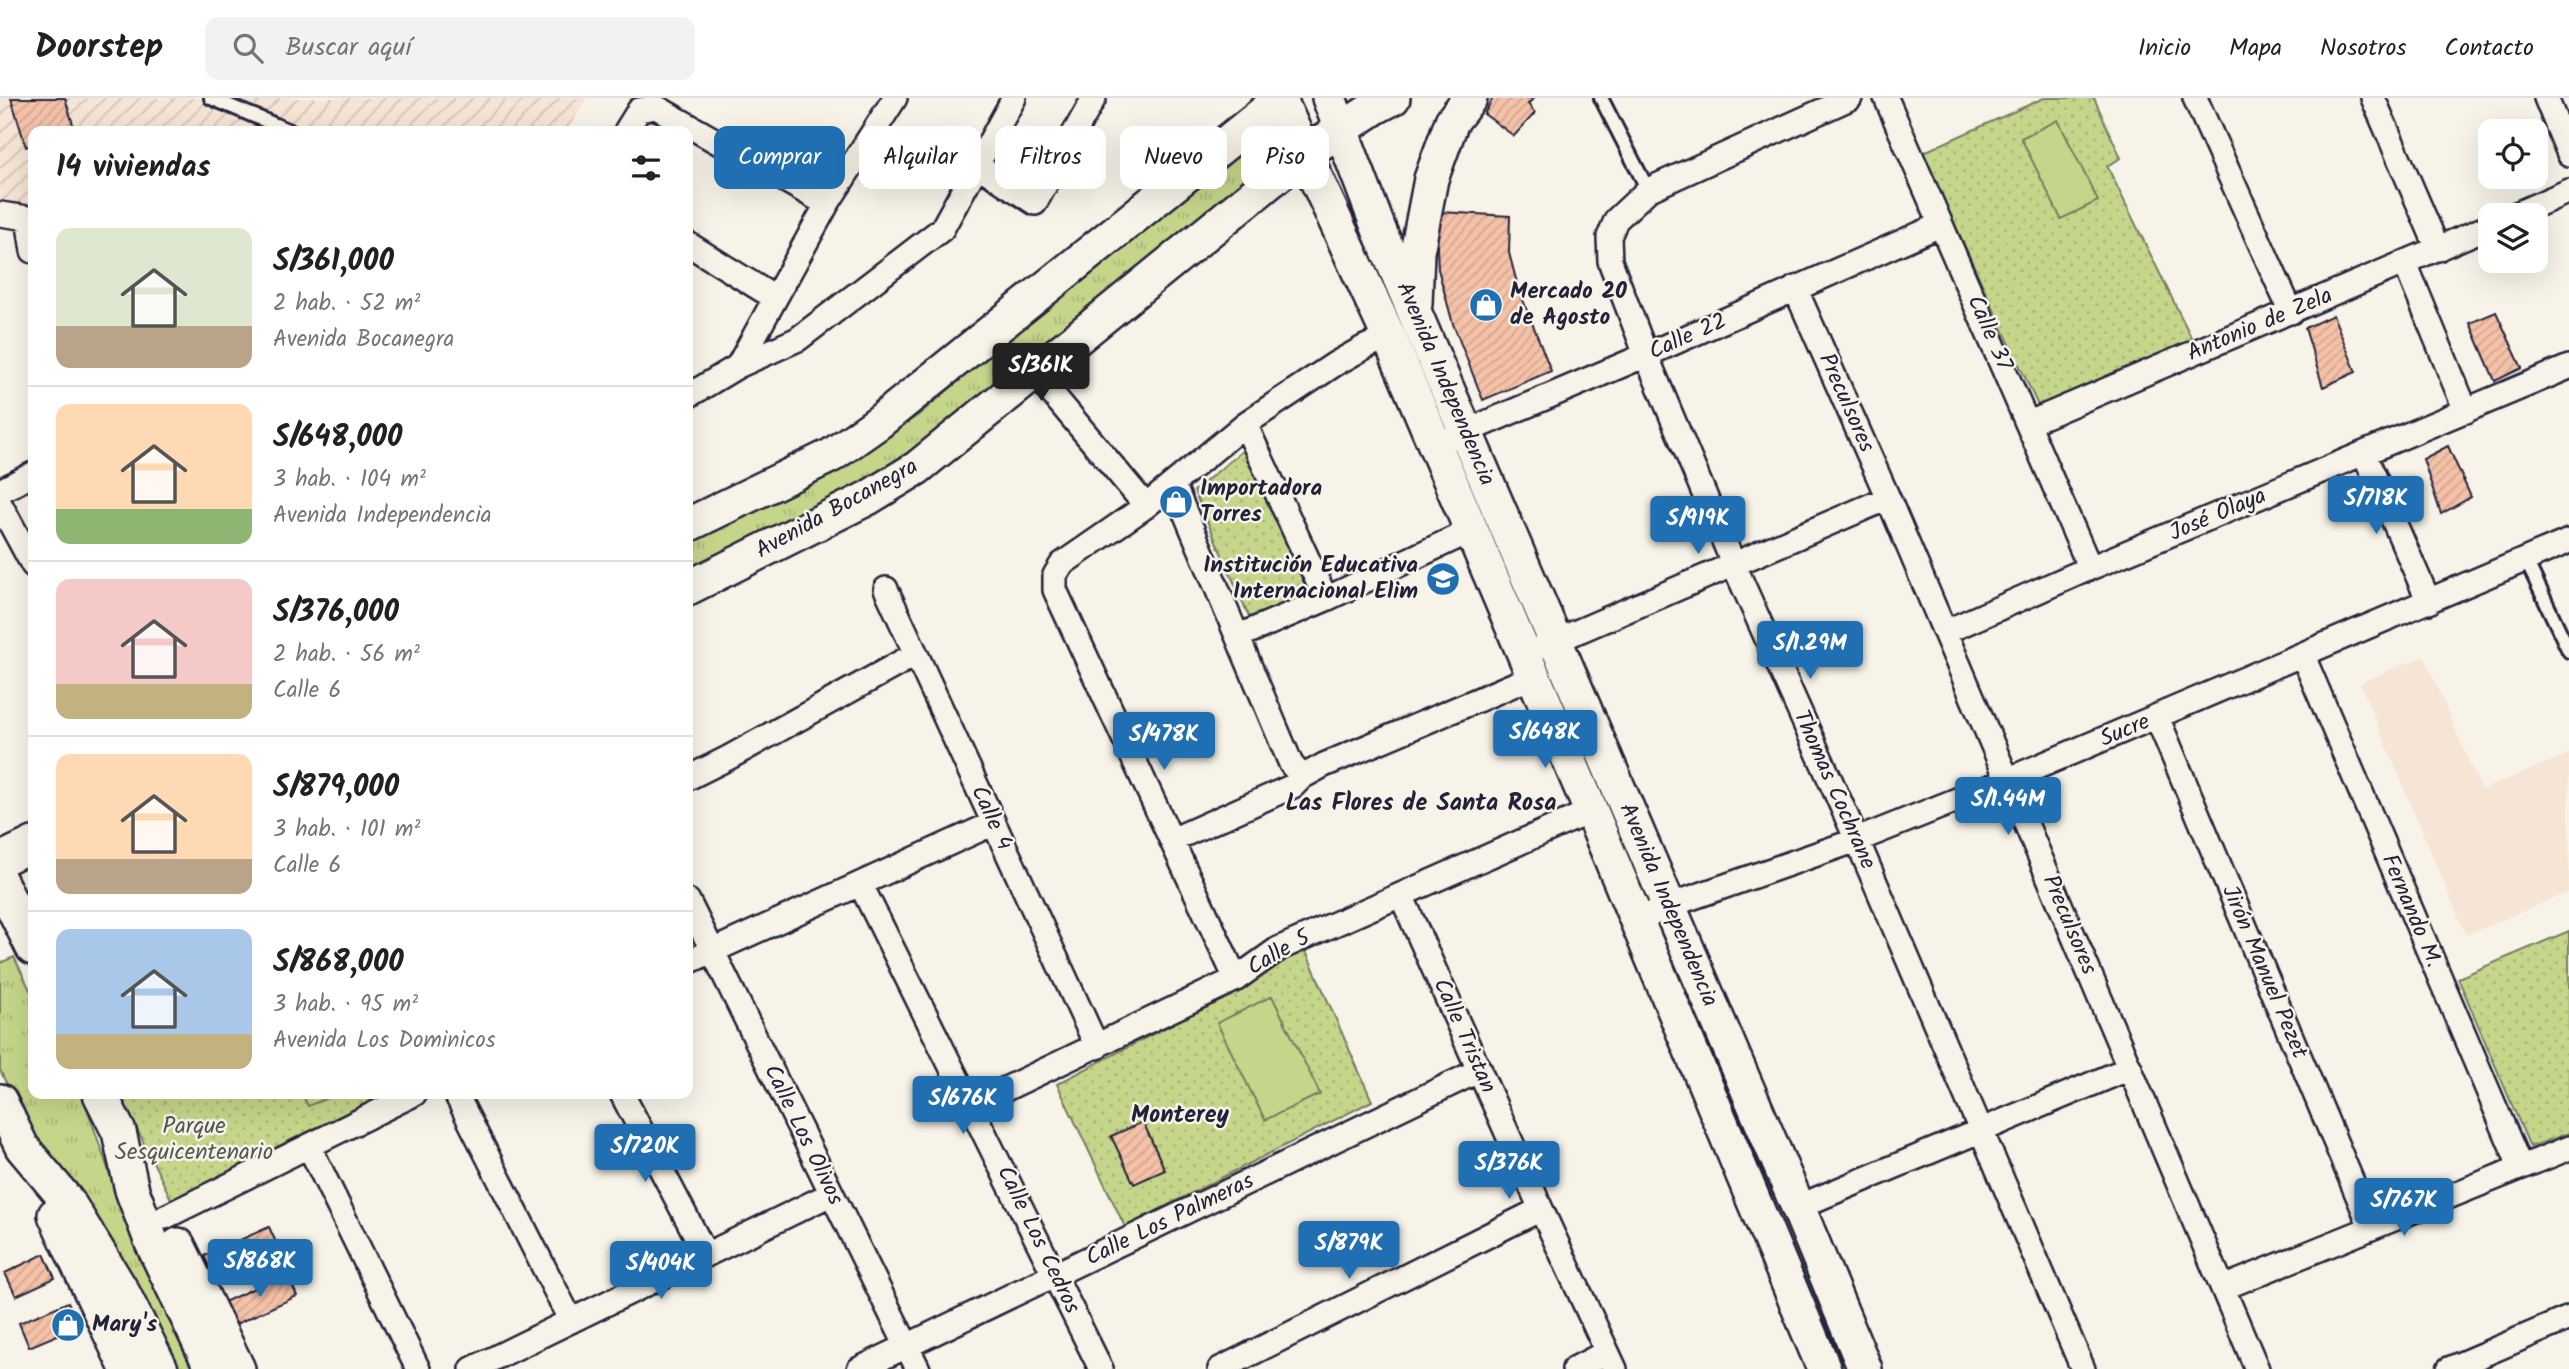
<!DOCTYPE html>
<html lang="es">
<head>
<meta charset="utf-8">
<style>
	body { margin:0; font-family:Kalam,sans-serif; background:#f2f2f2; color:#202124; height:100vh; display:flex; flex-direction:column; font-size:26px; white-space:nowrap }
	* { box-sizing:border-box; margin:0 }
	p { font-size:23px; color:#757577 }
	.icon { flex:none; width:38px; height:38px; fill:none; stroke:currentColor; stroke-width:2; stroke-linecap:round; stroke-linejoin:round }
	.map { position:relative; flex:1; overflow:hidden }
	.side { position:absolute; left:28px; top:28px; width:665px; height:973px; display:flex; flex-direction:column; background:#fff; border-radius:14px; box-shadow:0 7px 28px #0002 }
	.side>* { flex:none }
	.banner { position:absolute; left:714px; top:28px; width:665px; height:63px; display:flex; gap:14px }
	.tools { position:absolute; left:2478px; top:21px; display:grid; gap:14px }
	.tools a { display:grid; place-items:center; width:70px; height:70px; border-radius:14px; background:#fff; box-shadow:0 7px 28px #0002; font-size:35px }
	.price { position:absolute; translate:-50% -60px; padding:0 16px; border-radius:7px; background:#1f6fb2; color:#fff; font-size:23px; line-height:46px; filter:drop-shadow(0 2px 4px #0008) }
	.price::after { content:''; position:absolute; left:50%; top:42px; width:21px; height:16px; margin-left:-10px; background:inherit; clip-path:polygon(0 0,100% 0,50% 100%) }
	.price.active { background:#222; color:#fff }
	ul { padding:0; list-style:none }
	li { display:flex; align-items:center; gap:21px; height:175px; padding:0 28px }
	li+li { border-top:2px solid #e0e0e0 }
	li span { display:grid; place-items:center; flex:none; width:196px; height:140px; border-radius:14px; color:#555 }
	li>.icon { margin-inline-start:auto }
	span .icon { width:84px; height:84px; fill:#fffc; stroke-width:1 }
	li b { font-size:30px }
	h2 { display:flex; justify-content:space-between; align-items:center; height:84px; padding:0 28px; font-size:30px }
	.pill { padding:0 24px; border-radius:14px; background:#fff; box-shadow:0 7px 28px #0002; font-size:24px; line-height:63px }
	.pill.active { background:#1f6fb2; color:#fff }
	header { display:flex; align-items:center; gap:42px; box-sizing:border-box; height:98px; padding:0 35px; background:#fff; border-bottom:2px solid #e0e0e0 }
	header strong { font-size:33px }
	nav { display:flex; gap:38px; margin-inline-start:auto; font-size:24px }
	.search { width:490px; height:63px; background:#f2f2f2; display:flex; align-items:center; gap:18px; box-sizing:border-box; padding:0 24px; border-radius:14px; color:#757577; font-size:26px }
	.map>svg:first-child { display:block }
</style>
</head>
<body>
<header>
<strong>Doorstep</strong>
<div class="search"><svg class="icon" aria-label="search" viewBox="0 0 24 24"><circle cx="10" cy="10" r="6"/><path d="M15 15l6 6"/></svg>Buscar aquí</div>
<nav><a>Inicio</a><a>Mapa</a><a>Nosotros</a><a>Contacto</a></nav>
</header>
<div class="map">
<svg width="2569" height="1271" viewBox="0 0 2569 1271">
	<defs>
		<pattern id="industrial-furrows" width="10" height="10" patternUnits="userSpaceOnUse" patternTransform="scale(1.75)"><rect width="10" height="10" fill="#f6e4d4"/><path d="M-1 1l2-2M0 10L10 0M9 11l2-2" fill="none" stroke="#d3c3b7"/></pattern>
		<pattern id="grass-tufts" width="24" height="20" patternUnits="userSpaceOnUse" patternTransform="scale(1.75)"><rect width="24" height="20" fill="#c5d68a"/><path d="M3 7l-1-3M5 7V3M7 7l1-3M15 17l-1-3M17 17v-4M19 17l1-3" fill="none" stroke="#a9b778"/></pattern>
		<pattern id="park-dots" width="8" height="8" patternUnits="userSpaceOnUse" patternTransform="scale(1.75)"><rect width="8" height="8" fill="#c5d68a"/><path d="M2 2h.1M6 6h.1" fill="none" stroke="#a9b778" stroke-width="1.8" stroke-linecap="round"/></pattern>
		<pattern id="building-hatch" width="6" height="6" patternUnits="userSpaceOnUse" patternTransform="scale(1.75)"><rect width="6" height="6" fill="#f5c1a7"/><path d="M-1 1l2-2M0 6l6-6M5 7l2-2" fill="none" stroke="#d2a691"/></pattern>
	</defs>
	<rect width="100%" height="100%" fill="#f7f3e8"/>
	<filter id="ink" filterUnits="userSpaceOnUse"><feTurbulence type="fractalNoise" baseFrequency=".0143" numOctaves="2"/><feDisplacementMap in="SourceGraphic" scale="14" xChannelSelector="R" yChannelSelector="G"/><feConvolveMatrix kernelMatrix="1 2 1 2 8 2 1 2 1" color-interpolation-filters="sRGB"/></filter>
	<g filter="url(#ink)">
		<!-- built -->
		<path fill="#f6e4d4" d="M2424,558L2481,692L2569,656V794L2466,837L2360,585Z"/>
		<!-- industrial -->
		<path fill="url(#industrial-furrows)" d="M0,0H587L567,33H33V109L0,105Z"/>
		<!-- grass -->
		<path fill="url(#grass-tufts)" stroke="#747c62" stroke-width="2" d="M1277,26L1285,49L911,362L688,472V440L855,360L920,316L1055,201L1253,42Z
			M1658,817L1856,1271H1835L1652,820Z
			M14,859L33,898V996H82L129,1131L198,1271H173L16,1006L0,972V865Z"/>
		<!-- park -->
		<path fill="url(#park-dots)" stroke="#747c62" stroke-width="2" d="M2044,0H2094L2121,60L2107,68L2193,243L2039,310L1922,55Z
			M1248,348L1313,491L1251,523L1194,393Z
			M2569,833V1035L2530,1049L2458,880Z
			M1304,849L1372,1003L1125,1129L1057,986L1259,881Z
			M120,996H394L172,1103Z"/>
		<!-- pitch -->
		<path fill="#c5d68a" stroke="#747c62" stroke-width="2" d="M2058,22L2098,103L2061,121L2021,40Z
			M1272,898L1320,996L1265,1022L1217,925Z
			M302,996H337L308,1008Z"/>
		<!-- building -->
		<path fill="url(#building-hatch)" stroke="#22223b" stroke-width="2" d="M11,0H65L75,33H33V46L26,49Z
			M1493,0H1534L1528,6L1535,15L1514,38L1484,16Z
			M1440,114L1510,118L1509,155L1518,189L1551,273L1483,302L1453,226L1438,171L1437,150Z
			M2496,214L2522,270L2495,283L2470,225Z
			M2333,217L2356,274L2323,289L2305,230Z
			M2448,348L2471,399L2441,416L2423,361Z
			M1143,1024L1165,1072L1134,1086L1111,1038Z
			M269,1129L279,1151L214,1180L204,1158Z
			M44,1156L55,1180L16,1198L5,1175Z
			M287,1175L297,1198L234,1227L224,1204Z
			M68,1204L79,1228L29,1249L19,1225Z"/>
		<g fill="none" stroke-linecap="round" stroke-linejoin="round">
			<!-- lane casing -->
			<g stroke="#22223b" stroke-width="18">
				<path id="lane" d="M211,0L290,33
					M1601,0L1648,92
					M2526,462L2569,553"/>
			</g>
			<!-- street casing -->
			<g stroke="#22223b" stroke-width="28">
				<path id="street" d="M1850,0L1648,92L1616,122L1609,139L1610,163L1646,257L1734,467L1857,742L2083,1271
					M1886,0L2090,470
					M2195,0L2291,214
					M2373,0L2438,151
					M2546,0L2569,56
					M626,33L639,12L656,9L827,106
					M977,67L1035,105L1094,0
					M0,116L28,120L33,153
					M2514,117L2569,93
					M688,146L775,200
					M2405,165L2466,313
					M1795,190L1888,400L2257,1271
					M738,268L798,241L942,131L1014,0
					M1035,275L1146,408
					M688,298L738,268L827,106L895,0
					M2029,325L2490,128
					M1245,326L1326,501
					M1453,339L1646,257L1940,127
					M2364,355L2429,504
					M1173,386L1291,666L1302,679
					M0,393L33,376
					M0,406L33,467
					M886,491L1097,949
					M1945,534L2090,470L2569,269
					M1239,538L1326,501L1470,433
					M1544,548L1888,400
					M2303,558L2520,1068
					M2157,619L2371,1129
					M688,680L728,660L916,556
					M1172,742L1293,688L1302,679L1324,667L1534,578
					M861,787L1101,1271
					M1401,797L1541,1111L1615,1271
					M688,803L918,1271
					M1636,823L1668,808L1857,742L2007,682L2569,443
					M688,864L994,725
					M1236,881L1055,492V477L1062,466L1146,408L1245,326L1335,266L1365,249L1389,239
					M456,996L571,1223
					M622,996L706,1157
					M972,1007L1236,881L1278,851L1591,713
					M309,1048L418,1271
					M1798,1109L2130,970
					M165,1119L414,996
					M2223,1190L2569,1050
					M472,1271L831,1096
					M859,1271L1480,972
					M1220,1271L1541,1111
					M1574,1271L1607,1254
					M2449,1271L2569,1220"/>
			</g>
			<!-- secondary casing -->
			<g stroke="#22223b" stroke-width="38">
				<path id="secondary" d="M1279,0L1389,239L1591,713L1824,1271
					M1329,0L1380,134L1798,1109L1865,1271
					M1415,206L1417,154L1431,81L1452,23L1470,0
					M688,427L832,357L879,324L1282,0
					M688,490L868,400L917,370L1304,56L1374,10L1393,0
					M0,762L33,746
					M0,783L33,850
					M100,996L119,1034L132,1092L152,1145L212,1271
					M0,1003L22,1049L68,1104L122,1193L161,1271
					M55,1117L127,1271
					M178,1147L238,1271"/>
			</g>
			<!-- lane -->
			<use href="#lane" stroke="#f7f3e8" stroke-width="12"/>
			<!-- street -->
			<use href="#street" stroke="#f7f3e8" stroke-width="23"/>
			<!-- secondary -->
			<use href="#secondary" stroke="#f7f3e8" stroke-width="33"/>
		</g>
	</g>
	<!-- icons -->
	<defs>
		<g id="shop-disc" transform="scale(1.75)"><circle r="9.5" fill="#1f6fb2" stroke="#f7f3e8"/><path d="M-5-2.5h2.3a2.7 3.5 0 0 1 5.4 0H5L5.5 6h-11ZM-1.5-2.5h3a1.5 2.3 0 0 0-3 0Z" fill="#fff"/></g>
		<g id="school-disc" transform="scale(1.75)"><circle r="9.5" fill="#1f6fb2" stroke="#f7f3e8"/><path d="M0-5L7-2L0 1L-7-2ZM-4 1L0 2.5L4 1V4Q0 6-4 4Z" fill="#fff"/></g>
	</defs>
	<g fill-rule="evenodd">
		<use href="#shop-disc" x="1486" y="207"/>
		<use href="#shop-disc" x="1176" y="404"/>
		<use href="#school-disc" x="1443" y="481"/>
		<use href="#shop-disc" x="68" y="1227"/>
	</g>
	<g text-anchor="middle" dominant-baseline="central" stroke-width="5" stroke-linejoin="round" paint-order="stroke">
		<!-- poi labels -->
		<g font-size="23" font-weight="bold" fill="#22223b" stroke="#f7f3e8" text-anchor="start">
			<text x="1510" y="194">Mercado 20<tspan x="1510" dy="26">de Agosto</tspan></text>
			<text x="1200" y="391">Importadora<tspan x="1200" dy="26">Torres</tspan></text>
			<text x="1418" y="468" text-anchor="end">Institución Educativa<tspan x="1418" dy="26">Internacional Elim</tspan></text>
			<text x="92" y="1227">Mary's</text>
		</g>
		<!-- street labels -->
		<g font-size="23" fill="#22223b" stroke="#f7f3e8">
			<text transform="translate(2260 227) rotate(-23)">Antonio de Zela</text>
			<text transform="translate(1989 235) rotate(66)">Calle 37</text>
			<text transform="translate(1688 239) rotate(-24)">Calle 22</text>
			<text transform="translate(1445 286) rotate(67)">Avenida Independencia</text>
			<text transform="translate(1846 305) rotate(66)">Preculsores</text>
			<text transform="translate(837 411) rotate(-29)">Avenida Bocanegra</text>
			<text transform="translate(2218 417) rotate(-23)">José Olaya</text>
			<text transform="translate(2125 633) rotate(-23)">Sucre</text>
			<text transform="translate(1834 692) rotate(66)">Thomas Cochrane</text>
			<text transform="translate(991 720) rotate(65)">Calle 4</text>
			<text transform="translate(1668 807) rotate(67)">Avenida Independencia</text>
			<text transform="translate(2411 813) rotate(67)">Fernando M.</text>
			<text transform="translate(2069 827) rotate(67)">Preculsores</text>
			<text transform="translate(1279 855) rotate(-30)">Calle 5</text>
			<text transform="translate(2264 874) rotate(67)">Jirón Manuel Pezet</text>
			<text transform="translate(1464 938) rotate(66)">Calle Tristan</text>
			<text transform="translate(803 1037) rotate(64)">Calle Los Olivos</text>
			<text transform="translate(1170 1122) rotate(-26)">Calle Los Palmeras</text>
			<text transform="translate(1038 1142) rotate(64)">Calle Los Cedros</text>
		</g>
		<!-- park labels -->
		<g font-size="23" fill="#535853" stroke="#f7f3e8">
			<text x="194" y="1029">Parque<tspan x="194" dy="26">Sesquicentenario</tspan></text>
		</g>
		<!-- neighbourhood labels -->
		<g font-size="24" font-weight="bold" fill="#22223b" stroke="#f7f3e8">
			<text x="1421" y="705">Las Flores de Santa Rosa</text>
			<text x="1180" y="1017">Monterey</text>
		</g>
	</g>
</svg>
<div class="tools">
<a><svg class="icon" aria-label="locate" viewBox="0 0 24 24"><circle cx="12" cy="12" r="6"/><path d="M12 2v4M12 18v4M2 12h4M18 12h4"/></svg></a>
<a><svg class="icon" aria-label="layers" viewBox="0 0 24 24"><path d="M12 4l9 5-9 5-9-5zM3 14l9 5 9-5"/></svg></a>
</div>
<b class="price active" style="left:1041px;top:305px">S/361K</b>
<b class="price" style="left:2376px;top:438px">S/718K</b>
<b class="price" style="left:1698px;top:458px">S/919K</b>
<b class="price" style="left:1810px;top:583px">S/1.29M</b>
<b class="price" style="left:1545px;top:672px">S/648K</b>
<b class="price" style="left:1164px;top:674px">S/478K</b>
<b class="price" style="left:2008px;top:739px">S/1.44M</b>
<b class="price" style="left:963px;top:1038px">S/676K</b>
<b class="price" style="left:645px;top:1086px">S/720K</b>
<b class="price" style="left:1509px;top:1103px">S/376K</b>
<b class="price" style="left:2404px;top:1140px">S/767K</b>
<b class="price" style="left:1349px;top:1183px">S/879K</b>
<b class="price" style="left:260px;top:1201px">S/868K</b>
<b class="price" style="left:661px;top:1203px">S/404K</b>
<div class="banner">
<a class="pill active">Comprar</a>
<a class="pill">Alquilar</a>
<a class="pill">Filtros</a>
<a class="pill">Nuevo</a>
<a class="pill">Piso</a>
</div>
<section class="side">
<h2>14 viviendas<svg class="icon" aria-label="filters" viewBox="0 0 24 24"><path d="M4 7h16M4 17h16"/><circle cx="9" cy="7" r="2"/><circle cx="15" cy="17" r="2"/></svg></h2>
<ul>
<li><span style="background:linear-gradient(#dfe7d0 70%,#b9a48a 0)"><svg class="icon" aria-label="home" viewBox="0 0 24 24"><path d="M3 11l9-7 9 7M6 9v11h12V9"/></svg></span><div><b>S/361,000</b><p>2 hab. · 52 m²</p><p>Avenida Bocanegra</p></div></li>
<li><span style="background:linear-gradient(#ffd9b3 75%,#8fb573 0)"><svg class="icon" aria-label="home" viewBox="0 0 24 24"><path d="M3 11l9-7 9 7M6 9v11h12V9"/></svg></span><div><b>S/648,000</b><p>3 hab. · 104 m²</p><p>Avenida Independencia</p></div></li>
<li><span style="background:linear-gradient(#f6c9c9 75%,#c2b280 0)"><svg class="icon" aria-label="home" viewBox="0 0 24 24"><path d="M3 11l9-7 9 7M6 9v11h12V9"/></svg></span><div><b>S/376,000</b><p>2 hab. · 56 m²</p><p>Calle 6</p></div></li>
<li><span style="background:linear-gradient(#ffd9b3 75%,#b9a48a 0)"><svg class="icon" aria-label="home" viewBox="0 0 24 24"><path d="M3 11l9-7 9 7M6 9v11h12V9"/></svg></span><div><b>S/879,000</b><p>3 hab. · 101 m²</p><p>Calle 6</p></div></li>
<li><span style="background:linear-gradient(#a9c7e8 75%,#c2b280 0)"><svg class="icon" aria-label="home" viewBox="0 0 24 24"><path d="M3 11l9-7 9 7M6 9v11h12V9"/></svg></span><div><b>S/868,000</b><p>3 hab. · 95 m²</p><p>Avenida Los Dominicos</p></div></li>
</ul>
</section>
</div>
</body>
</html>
